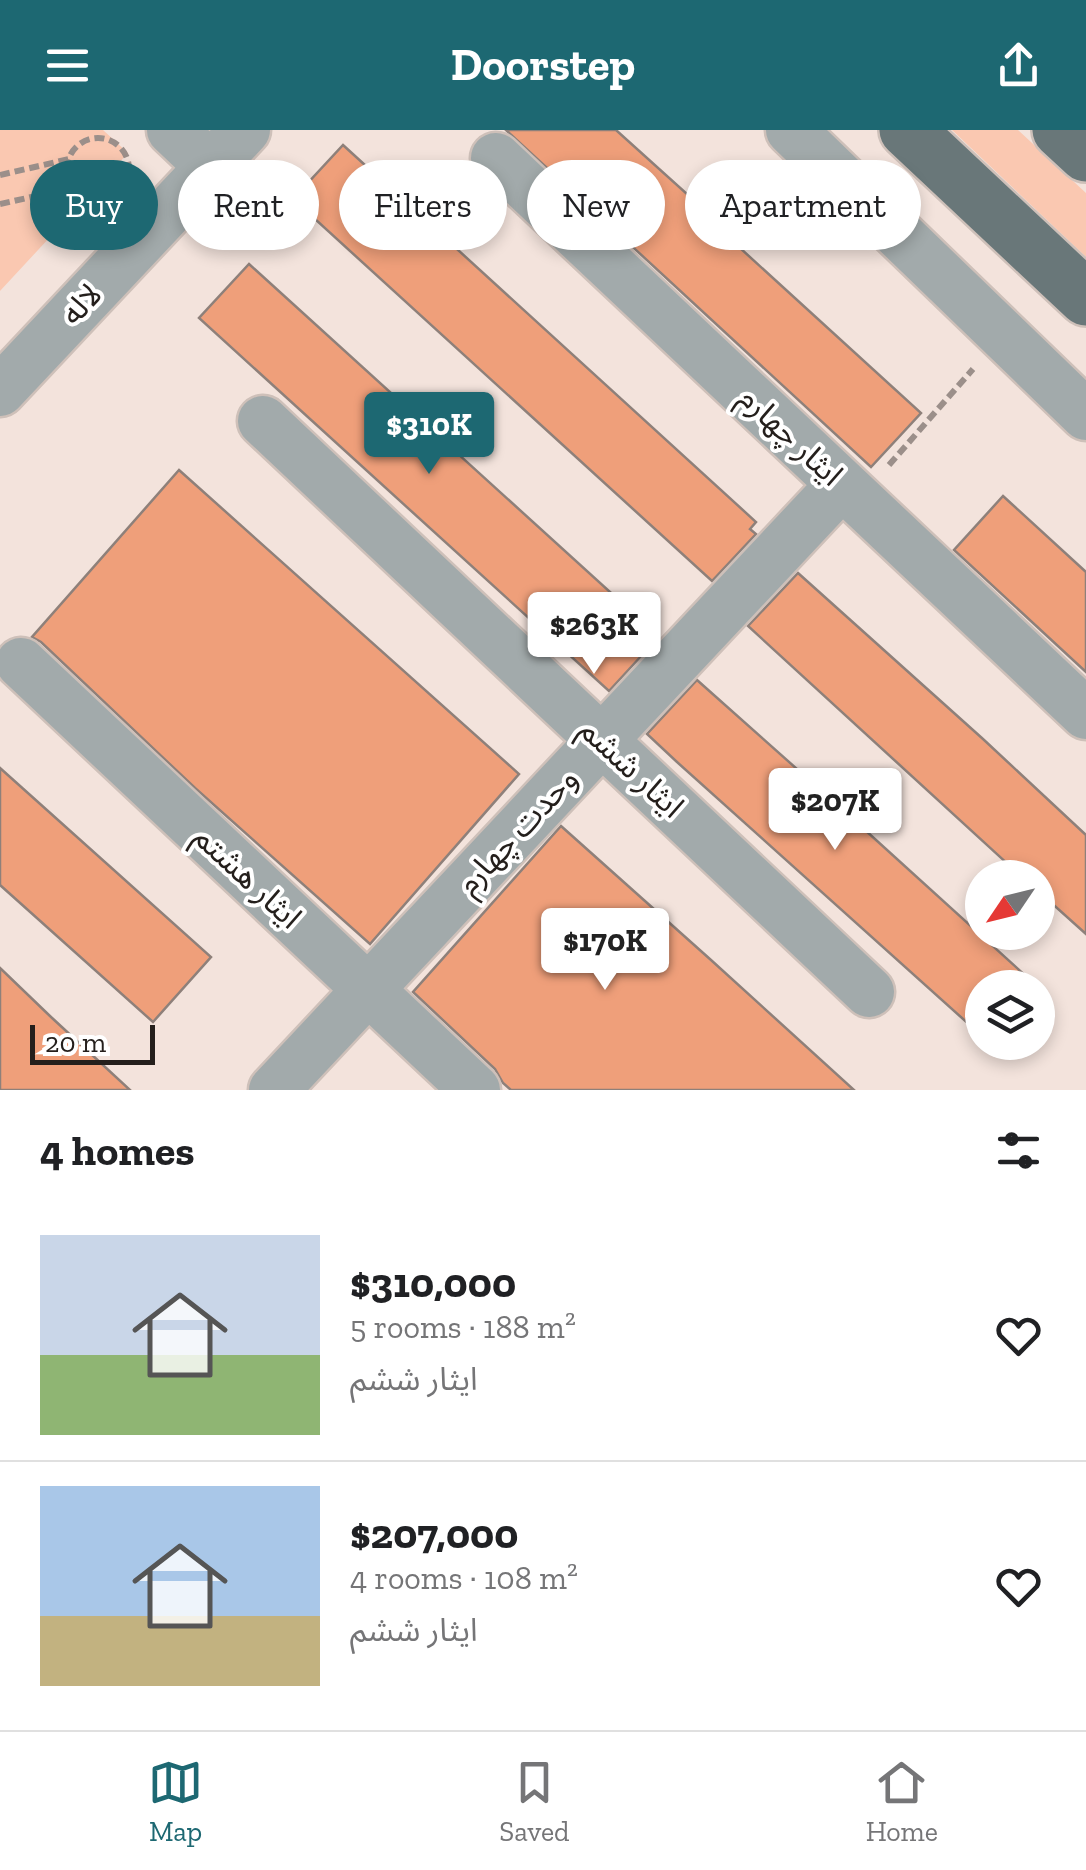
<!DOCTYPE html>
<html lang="en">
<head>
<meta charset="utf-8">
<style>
	body { margin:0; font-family:"Zilla Slab","Noto Sans Arabic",serif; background:#f2f2f2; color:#202124; height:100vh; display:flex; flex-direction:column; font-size:38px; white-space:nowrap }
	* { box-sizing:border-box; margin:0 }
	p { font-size:32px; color:#757577 }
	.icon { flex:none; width:55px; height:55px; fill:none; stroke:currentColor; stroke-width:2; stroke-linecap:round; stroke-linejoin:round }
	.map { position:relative; height:960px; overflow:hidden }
	.sheet { display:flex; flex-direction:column; background:#fff; flex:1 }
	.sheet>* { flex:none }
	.banner { position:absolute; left:30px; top:30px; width:1028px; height:90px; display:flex; gap:20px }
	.needle { width:65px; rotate:235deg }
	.fabs { position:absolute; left:965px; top:730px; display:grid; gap:20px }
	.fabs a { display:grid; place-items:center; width:90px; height:90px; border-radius:50%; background:#fff; box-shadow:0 5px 15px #0003; font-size:50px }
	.scale { position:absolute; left:30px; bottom:25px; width:125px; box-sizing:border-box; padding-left:10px; border:5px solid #241f1c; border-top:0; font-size:28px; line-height:35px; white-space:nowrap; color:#241f1c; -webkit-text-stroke:8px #fff; paint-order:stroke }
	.price { position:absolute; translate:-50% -85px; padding:0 22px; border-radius:10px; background:#fff; color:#222; font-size:32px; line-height:65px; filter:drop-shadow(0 2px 5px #0008) }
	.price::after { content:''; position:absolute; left:50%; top:60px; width:30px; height:22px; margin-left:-15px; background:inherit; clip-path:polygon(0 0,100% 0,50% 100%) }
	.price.active { background:#1d6872; color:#fff }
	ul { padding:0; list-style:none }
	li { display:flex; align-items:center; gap:30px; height:250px; padding:0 40px }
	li+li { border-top:2px solid #e0e0e0 }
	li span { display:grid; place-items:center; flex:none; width:280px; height:200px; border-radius:0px; color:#555 }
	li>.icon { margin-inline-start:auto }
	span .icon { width:120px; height:120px; fill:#fffc; stroke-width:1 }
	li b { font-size:42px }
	h2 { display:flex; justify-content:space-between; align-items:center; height:120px; padding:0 40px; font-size:42px }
	.chip { padding:0 35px; border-radius:45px; background:#fff; box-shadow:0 5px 15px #0003; font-size:35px; line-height:90px }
	.chip.active { background:#1d6872; color:#fff }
	header { display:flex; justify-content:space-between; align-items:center; height:130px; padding:0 40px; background:#1d6872; color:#fff; font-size:45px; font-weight:800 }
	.tabs { display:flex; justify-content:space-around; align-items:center; height:140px; border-top:2px solid #e0e0e0; background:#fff; font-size:28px; color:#757577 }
	.tabs a { display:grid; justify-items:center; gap:5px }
	.tabs .active { color:#1d6872 }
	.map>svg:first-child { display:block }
</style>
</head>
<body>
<header><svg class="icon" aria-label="menu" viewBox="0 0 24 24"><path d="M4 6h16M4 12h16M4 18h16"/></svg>Doorstep<svg class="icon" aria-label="share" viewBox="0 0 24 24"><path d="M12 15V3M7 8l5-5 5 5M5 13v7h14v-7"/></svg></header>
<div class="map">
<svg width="1086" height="960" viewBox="0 0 1086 960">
	<rect width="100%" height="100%" fill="#f3e3dc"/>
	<!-- green -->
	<path fill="#fac8b1" d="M0,0H103L128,23L0,161Z
		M952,0H1018L1086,63V127Z"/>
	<!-- building -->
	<path fill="#ef9f7a" stroke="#8e807a" stroke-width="2.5" d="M506,0H616L697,73L694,76L921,283L871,337Z
		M343,15L756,392L750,399L756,404L712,451L293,69Z
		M249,134L653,501L649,505L655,511L609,561L199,188Z
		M179,340L519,644L370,814L195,658L41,512L32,507Z
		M1003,366L1086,442V542L954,420Z
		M798,443L983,609L1086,705V804L1038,761V748H1023L748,496Z
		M697,550L843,680L1039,858H982V906L677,632L647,604Z
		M0,638L211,827L153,892L0,755Z
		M561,696L711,830L854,960H511L503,953L495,939L413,862Z
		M0,838L51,887L130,960H0Z"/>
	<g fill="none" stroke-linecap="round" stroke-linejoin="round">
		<!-- minor casing -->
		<g stroke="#cec0b9" stroke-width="55">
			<path id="minor" d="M172,0L211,37
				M791,0L1086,285
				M496,28L1086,584
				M0,261L245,0
				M263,291L869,862
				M21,533L475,960
				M274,960L842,354"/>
		</g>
		<!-- major casing -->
		<g stroke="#cec0b9" stroke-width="60">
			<path id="major" d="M907,0L1086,168
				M1060,0L1086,24"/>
		</g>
		<!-- path -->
		<path stroke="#9b8f8a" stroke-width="6" stroke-dasharray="10 5" stroke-linecap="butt" d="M67 39a31 31 0 1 1 62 0a31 31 0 1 1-62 0Z
			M0,45L69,29
			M0,74L72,58
			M889,335L973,239"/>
		<!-- minor -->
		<use href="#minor" stroke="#a2aaab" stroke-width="50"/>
		<!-- major -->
		<use href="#major" stroke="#697779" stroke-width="55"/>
	</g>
	<g text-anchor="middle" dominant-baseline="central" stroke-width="8" stroke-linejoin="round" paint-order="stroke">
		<!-- street labels -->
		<g font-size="32" fill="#241f1c" stroke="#fff">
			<text transform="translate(81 174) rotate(-47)">لاله</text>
			<text transform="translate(791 306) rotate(43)">ایثار چهارم</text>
			<text transform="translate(632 638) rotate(43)">ایثار ششم</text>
			<text transform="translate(517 701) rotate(-47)">وحدت چهارم</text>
			<text transform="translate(248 747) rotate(43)">ایثار هشتم</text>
		</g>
	</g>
</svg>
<div class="fabs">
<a><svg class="needle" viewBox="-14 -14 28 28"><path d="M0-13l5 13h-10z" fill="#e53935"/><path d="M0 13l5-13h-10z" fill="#757577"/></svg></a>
<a><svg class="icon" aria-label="layers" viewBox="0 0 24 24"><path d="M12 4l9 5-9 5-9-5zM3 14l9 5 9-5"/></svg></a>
</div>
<div class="scale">20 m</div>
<b class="price active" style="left:429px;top:347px">$310K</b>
<b class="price" style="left:594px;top:547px">$263K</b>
<b class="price" style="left:835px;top:723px">$207K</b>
<b class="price" style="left:605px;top:863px">$170K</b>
<div class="banner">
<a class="chip active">Buy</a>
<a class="chip">Rent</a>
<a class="chip">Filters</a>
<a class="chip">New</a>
<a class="chip">Apartment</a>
</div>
</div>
<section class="sheet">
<h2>4 homes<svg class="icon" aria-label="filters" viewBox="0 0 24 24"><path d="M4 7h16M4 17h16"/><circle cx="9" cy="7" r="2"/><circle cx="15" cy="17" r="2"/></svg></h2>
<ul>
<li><span style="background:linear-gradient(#c9d6e8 60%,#8fb573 0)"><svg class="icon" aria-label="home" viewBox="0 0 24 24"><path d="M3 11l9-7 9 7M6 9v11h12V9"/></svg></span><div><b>$310,000</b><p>5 rooms · 188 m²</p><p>ایثار ششم</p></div><svg class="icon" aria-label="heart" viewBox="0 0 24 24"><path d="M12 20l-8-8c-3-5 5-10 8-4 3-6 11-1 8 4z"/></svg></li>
<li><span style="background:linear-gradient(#a9c7e8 65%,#c2b280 0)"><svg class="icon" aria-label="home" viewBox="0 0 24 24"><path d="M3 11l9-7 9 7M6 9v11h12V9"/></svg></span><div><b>$207,000</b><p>4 rooms · 108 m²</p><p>ایثار ششم</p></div><svg class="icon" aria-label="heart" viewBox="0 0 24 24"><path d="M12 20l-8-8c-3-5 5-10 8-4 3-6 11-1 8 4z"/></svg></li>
</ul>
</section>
<nav class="tabs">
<a class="active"><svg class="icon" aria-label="map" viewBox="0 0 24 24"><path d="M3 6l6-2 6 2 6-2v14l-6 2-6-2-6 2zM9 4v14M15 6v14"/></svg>Map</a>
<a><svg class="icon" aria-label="saved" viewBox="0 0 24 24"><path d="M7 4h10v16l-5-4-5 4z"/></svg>Saved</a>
<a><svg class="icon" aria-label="home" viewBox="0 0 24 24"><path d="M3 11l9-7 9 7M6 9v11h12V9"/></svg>Home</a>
</nav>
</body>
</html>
